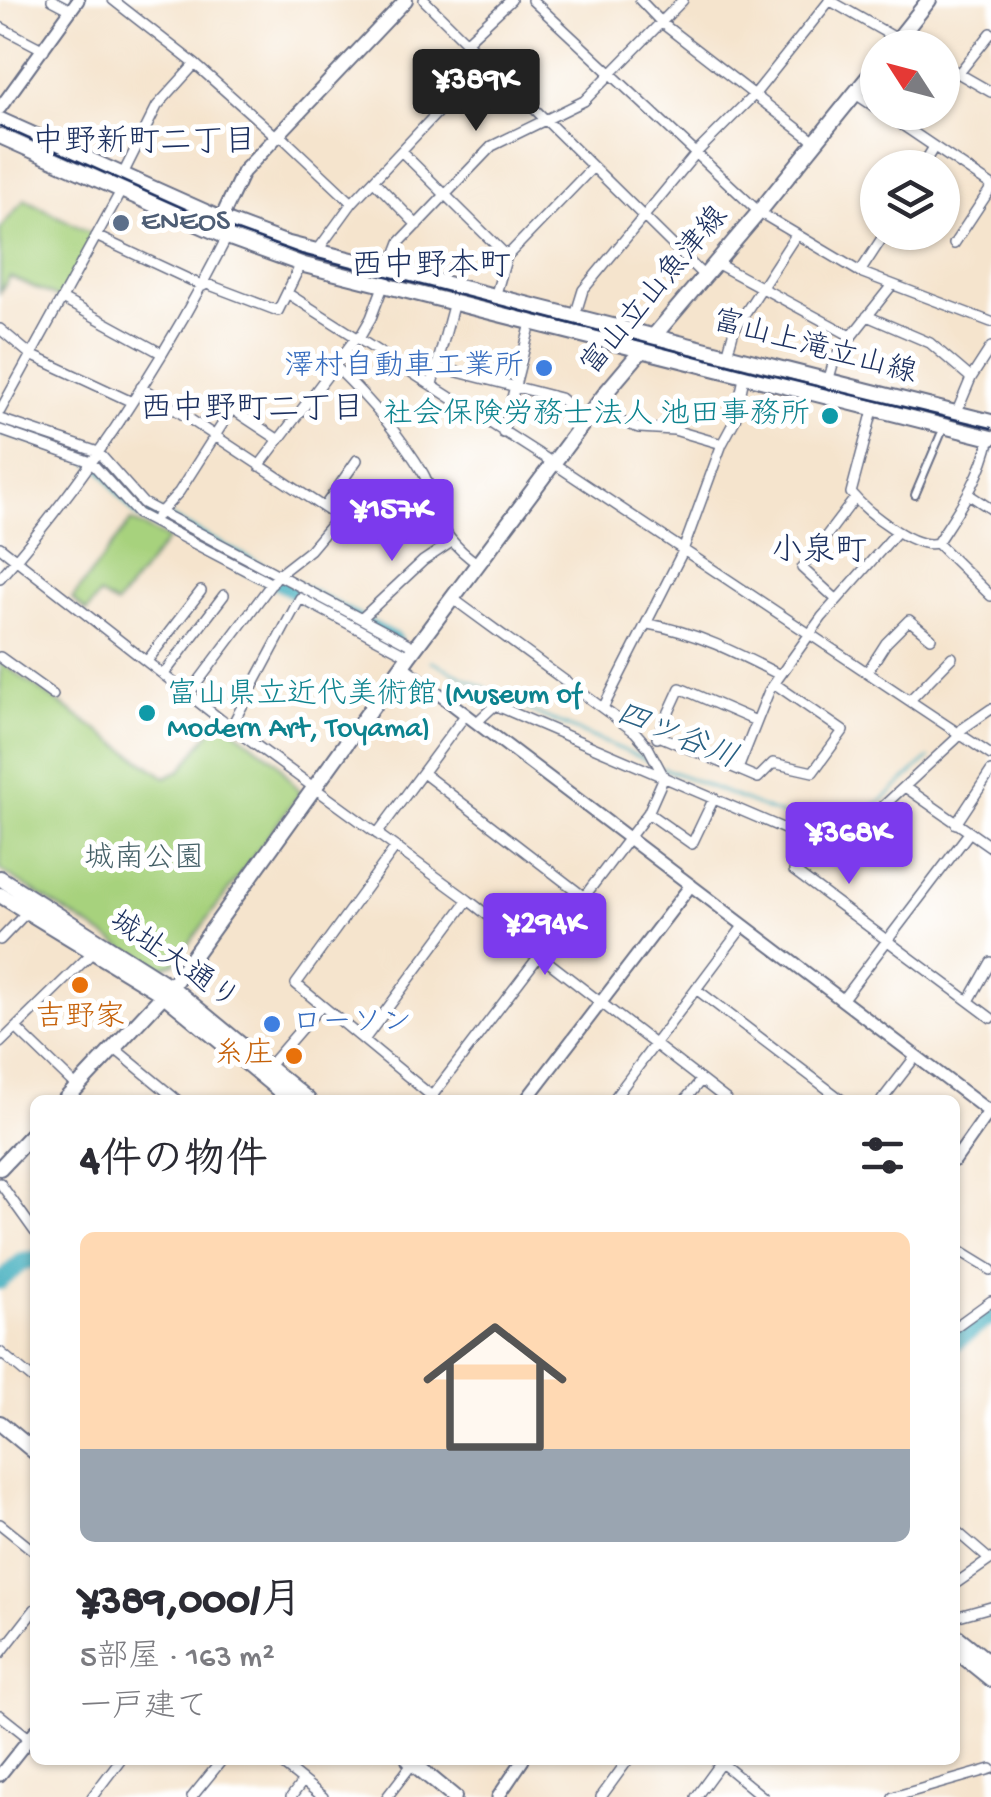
<!DOCTYPE html>
<html lang="ja">
<head>
<meta charset="utf-8">
<style>
	body { margin:0; font-family:"Gochi Hand","Klee One",sans-serif; background:#f7f7f7; color:#2b2b33; height:100vh; display:flex; flex-direction:column; font-size:38px; white-space:nowrap }
	* { box-sizing:border-box; margin:0 }
	p { font-size:32px; color:#7c7c81 }
	.icon { flex:none; width:55px; height:55px; fill:none; stroke:currentColor; stroke-width:2; stroke-linecap:round; stroke-linejoin:round }
	.map { position:relative; flex:1; overflow:hidden }
	.drawer { position:absolute; left:30px; top:1095px; width:930px; height:670px; display:flex; flex-direction:column; background:#fff; border-radius:15px; box-shadow:0 2px 8px #0004 }
	.drawer>* { flex:none }
	.needle { width:65px; rotate:306deg }
	.tools { position:absolute; left:860px; top:30px; display:grid; gap:20px }
	.tools a { display:grid; place-items:center; width:100px; height:100px; border-radius:50%; background:#fff; box-shadow:0 2px 8px #0004; font-size:50px }
	.price { position:absolute; translate:-50% -85px; padding:0 22px; border-radius:10px; background:#7c3aed; color:#fff; font-size:32px; line-height:65px; filter:drop-shadow(0 2px 5px #0008) }
	.price::after { content:''; position:absolute; left:50%; top:60px; width:30px; height:22px; margin-left:-15px; background:inherit; clip-path:polygon(0 0,100% 0,50% 100%) }
	.price.active { background:#222; color:#fff }
	ul { padding:0; list-style:none }
	li { display:grid; align-content:center; gap:20px; height:530px; padding:0 50px }
	li+li { border-top:2px solid #e1e1e2 }
	li span { display:grid; place-items:center; height:310px; border-radius:15px; color:#555 }
	li>.icon { margin-inline-start:auto }
	span .icon { width:180px; height:180px; fill:#fffc; stroke-width:1 }
	li b { font-size:42px }
	h2 { display:flex; justify-content:space-between; align-items:center; height:120px; padding:0 50px; font-size:42px }
	.map>svg:first-child { display:block }
</style>
</head>
<body>
<div class="map">
<svg width="991" height="1797" viewBox="0 0 991 1797">
	<rect width="100%" height="100%" fill="#fff"/>
	<filter id="ink" filterUnits="userSpaceOnUse"><feTurbulence type="fractalNoise" baseFrequency=".01" numOctaves="2"/><feDisplacementMap in="SourceGraphic" scale="20" xChannelSelector="R" yChannelSelector="G"/><feConvolveMatrix kernelMatrix="1 2 1 2 8 2 1 2 1" color-interpolation-filters="sRGB"/></filter>
	<filter id="wash" filterUnits="userSpaceOnUse"><feTurbulence type="fractalNoise" baseFrequency=".0048" numOctaves="4" result="noise"/><feDisplacementMap in="SourceGraphic" scale="40" xChannelSelector="R" yChannelSelector="G"/><feGaussianBlur stdDeviation="2.25" result="paint"/><feColorMatrix in="noise" values="0 0 0 0 0 0 0 0 0 0 0 0 0 0 0 0 0 1.4 0 .05"/><feComposite in="paint" operator="in"/></filter>
	<g filter="url(#wash)">
		<rect width="100%" height="100%" fill="#f5e4cd"/>
		<!-- green -->
		<path fill="#a7d27d" stroke="#61806e" stroke-width="2.5" d="M25,199L96,236L62,299L10,277L0,292V229Z
			M131,521L168,539L116,605L99,595L87,612L72,599Z
			M0,662L165,777L181,770L220,719L276,761L300,793L175,963L158,969L149,964L0,870Z"/>
		<g fill="none" stroke-linecap="round" stroke-linejoin="round">
			<!-- stream -->
			<path stroke="#3eacbc" stroke-width="2.5" d="M431,661L538,714L651,762
				M663,768L812,827C862,832 894,786 929,758"/>
			<!-- river -->
			<path stroke="#3eacbc" stroke-width="18" d="M0,425C28,434 81,445 103,463C118,477 125,496 143,511L393,641
				M0,1281L22,1262L35,1259
				M955,1342L991,1316"/>
		</g>
	</g>
	<g filter="url(#ink)">
		<g fill="none" stroke-linecap="round" stroke-linejoin="round">
			<!-- pedestrian casing -->
			<g stroke="#676e85" stroke-width="10">
				<path id="pedestrian" d="M915,495L941,434"/>
			</g>
			<!-- minor casing -->
			<g stroke="#676e85" stroke-width="12">
				<path id="minor" d="M52,0L71,10
					M113,0L195,64L277,137
					M424,0L703,275
					M532,0L759,212L860,272L991,322
					M640,0L663,24L815,142
					M829,0L913,48
					M0,27L44,50
					M466,42L511,0
					M942,64L991,92
					M959,73L991,33
					M854,93L878,109
					M883,112L991,185
					M279,134L352,203
					M402,152L507,256
					M921,168L934,147
					M123,174L157,106L195,64
					M374,181L417,225
					M96,236L203,286L207,284L278,311L298,270L304,265
					M954,244L991,188
					M315,254L352,203L485,62
					M714,262L851,336
					M860,272L886,232
					M287,293L553,463L991,755
					M495,297L507,256L592,168
					M62,299L161,353
					M575,316L583,290L697,152L755,94L830,0
					M867,316L930,343L971,378
					M0,329L31,355L132,402
					M727,355L734,330L796,235
					M335,366C368,398 399,433 423,473C429,483 430,492 433,503C441,531 454,547 478,564
					M438,367L560,398L577,412L605,416L639,428L674,430L722,444L682,553L604,706
					M828,382L835,357L892,285
					M432,384L454,302
					M141,387L338,517L310,550L278,575L189,694
					M873,410L851,493C866,511 914,550 937,543C959,509 982,477 990,437
					M0,411L121,191
					M956,414L971,378L991,347
					M0,419L98,452L143,503L416,648
					M0,430L91,462L138,514L272,584
					M503,433L531,323
					M722,444L735,420L744,378
					M259,466L355,339L360,337L371,318L400,242L492,146L584,101L683,0
					M968,494L991,509
					M324,507L357,460
					M157,516L179,492L232,409L279,440
					M937,543L991,596
					M0,547L220,719L468,900L727,1100
					M0,578C90,476 165,358 227,237
					M837,600L802,568L855,498
					M361,619L423,561L450,543
					M648,624C696,632 737,653 780,675
					M0,657L53,695
					M147,661L201,591
					M868,671L886,643L909,620L931,638
					M164,674L224,595
					M910,700L952,657
					M477,722L495,705L803,837L825,842L852,835L956,739L962,729L991,709
					M231,727L300,598L409,656
					M659,736L758,778L773,763L813,772L843,731L775,684
					M657,738L680,688L756,721
					M738,769L769,691L822,617L897,532
					M423,773L583,896
					M905,787L991,847
					M648,813L692,844L714,798
					M956,824L991,771
					M377,834L466,714
					M803,837L794,871L991,1018
					M395,848L296,984L434,1098
					M0,940L27,912
					M696,989L842,1100
					M842,1000L969,833
					M969,1001L991,962
					M16,1028L77,1087
					M364,1040L468,900
					M0,1043L92,953
					M114,1048L177,1100
					M268,1067L321,1006
					M432,1096L648,813L664,777L648,747L635,732L452,598
					M613,1100L744,925
					M685,1100L701,1080
					M882,1100L916,1056
					M0,1183L35,1232
					M955,1248L991,1270
					M955,1327L991,1301
					M0,1352L35,1381
					M0,1524L35,1552
					M955,1530L990,1560
					M955,1584L991,1559
					M955,1617L991,1607
					M0,1654L35,1609
					M0,1715L29,1738
					M277,1760L323,1797
					M718,1760L763,1797
					M92,1797L120,1760
					M192,1797L222,1760
					M291,1797L303,1781
					M387,1797L413,1763
					M601,1797L628,1760
					M696,1797L723,1760
					M893,1797L991,1769"/>
			</g>
			<!-- tertiary casing -->
			<g stroke="#676e85" stroke-width="15">
				<path id="tertiary" d="M0,108L78,0
					M402,666L991,1113
					M526,1100L691,885
					M955,1160L991,1109
					M0,1775L35,1731
					M498,1797L523,1760"/>
			</g>
			<!-- secondary casing -->
			<g stroke="#676e85" stroke-width="16">
				<path id="secondary" d="M221,219L243,172L406,0"/>
			</g>
			<!-- primary casing -->
			<g stroke="#676e85" stroke-width="18">
				<path id="primary" d="M891,48L929,0
					M0,120L221,219L285,243L991,422
					M0,136L227,237L304,265L991,438
					M65,1100L171,987L409,656L608,390L759,212L878,65
					M0,1168L35,1131
					M0,1423L35,1452
					M409,1760L454,1797"/>
			</g>
			<!-- trunk casing -->
			<g stroke="#676e85" stroke-width="18">
				<path id="trunk" d="M0,878L171,987L308,1100
					M0,895L164,995L291,1100
					M955,1635L991,1664
					M955,1650L991,1679"/>
			</g>
			<!-- pedestrian -->
			<use href="#pedestrian" stroke="#fff" stroke-width="6"/>
			<!-- minor -->
			<use href="#minor" stroke="#fff" stroke-width="9"/>
			<!-- tertiary -->
			<use href="#tertiary" stroke="#fff" stroke-width="11"/>
			<!-- secondary -->
			<use href="#secondary" stroke="#fff" stroke-width="12"/>
			<!-- primary -->
			<use href="#primary" stroke="#fff" stroke-width="14"/>
			<!-- trunk -->
			<use href="#trunk" stroke="#fff" stroke-width="14"/>
			<!-- tram -->
			<path stroke="#1b2f5e" stroke-width="2.5" d="M0,126L223,226L301,254L762,373L991,428"/>
		</g>
	</g>
	<!-- markers -->
	<circle fill="#5c6f8a" stroke="#fff" stroke-width="4" cx="121" cy="223" r="10"/>
	<g fill="#3f7fe0" stroke="#fff" stroke-width="4">
		<circle cx="544" cy="368" r="10"/>
		<circle cx="272" cy="1024" r="10"/>
	</g>
	<g fill="#0f9aa8" stroke="#fff" stroke-width="4">
		<circle cx="830" cy="416" r="10"/>
		<circle cx="147" cy="713" r="10"/>
	</g>
	<g fill="#e8710a" stroke="#fff" stroke-width="4">
		<circle cx="80" cy="985" r="10"/>
		<circle cx="294" cy="1056" r="10"/>
	</g>
	<g text-anchor="middle" dominant-baseline="central" stroke-width="10" stroke-linejoin="round" paint-order="stroke">
		<!-- service labels -->
		<g font-size="30" fill="#4e5e75" stroke="#fff" text-anchor="start">
			<text x="141" y="223">ENEOS</text>
		</g>
		<!-- street labels -->
		<g font-size="30" fill="#1b2f5e" stroke="#fff">
			<text transform="translate(656 292) rotate(-50)">富山立山魚津線</text>
			<text transform="translate(814 349) rotate(15)">富山上滝立山線</text>
			<text transform="translate(173 962) rotate(35)">城址大通り</text>
		</g>
		<!-- shop labels -->
		<g font-size="30" fill="#366cbe" stroke="#fff" text-anchor="end">
			<text x="524" y="368">澤村自動車工業所</text>
			<text x="292" y="1024" text-anchor="start">ローソン</text>
		</g>
		<!-- culture labels -->
		<g font-size="30" fill="#0d838f" stroke="#fff" text-anchor="end">
			<text x="810" y="416">社会保険労務士法人 池田事務所</text>
			<text x="167" y="696" text-anchor="start">富山県立近代美術館 (Museum of<tspan x="167" dy="34">Modern Art, Toyama)</tspan></text>
		</g>
		<!-- park labels -->
		<g font-size="30" fill="#456067" stroke="#fff">
			<text x="144" y="860">城南公園</text>
		</g>
		<!-- food labels -->
		<g font-size="30" fill="#c56008" stroke="#fff">
			<text x="80" y="1019">吉野家</text>
			<text x="274" y="1056" text-anchor="end">糸庄</text>
		</g>
		<!-- neighbourhood labels -->
		<g font-size="32" fill="#1b2f5e" stroke="#fff">
			<text x="144" y="144">中野新町二丁目</text>
			<text x="431" y="268">西中野本町</text>
			<text x="252" y="411">西中野町二丁目</text>
			<text x="819" y="553">小泉町</text>
		</g>
		<!-- water labels -->
		<g font-size="32" font-style="italic" fill="#296184" stroke="#fff">
			<text transform="translate(676 738) rotate(22)">四ツ谷川</text>
		</g>
	</g>
</svg>
<div class="tools">
<a><svg class="needle" viewBox="-14 -14 28 28"><path d="M0-13l5 13h-10z" fill="#e53935"/><path d="M0 13l5-13h-10z" fill="#7c7c81"/></svg></a>
<a><svg class="icon" aria-label="layers" viewBox="0 0 24 24"><path d="M12 4l9 5-9 5-9-5zM3 14l9 5 9-5"/></svg></a>
</div>
<b class="price active" style="left:476px;top:134px">¥389K</b>
<b class="price" style="left:392px;top:564px">¥157K</b>
<b class="price" style="left:849px;top:887px">¥368K</b>
<b class="price" style="left:545px;top:978px">¥294K</b>
<section class="drawer">
<h2>4件の物件<svg class="icon" aria-label="filters" viewBox="0 0 24 24"><path d="M4 7h16M4 17h16"/><circle cx="9" cy="7" r="2"/><circle cx="15" cy="17" r="2"/></svg></h2>
<ul>
<li><span style="background:linear-gradient(#ffd9b3 70%,#9aa5b1 0)"><svg class="icon" aria-label="home" viewBox="0 0 24 24"><path d="M3 11l9-7 9 7M6 9v11h12V9"/></svg></span><div><b>¥389,000/月</b><p>5部屋 · 163 m²</p><p>一戸建て</p></div></li>
</ul>
</section>
</div>
</body>
</html>
